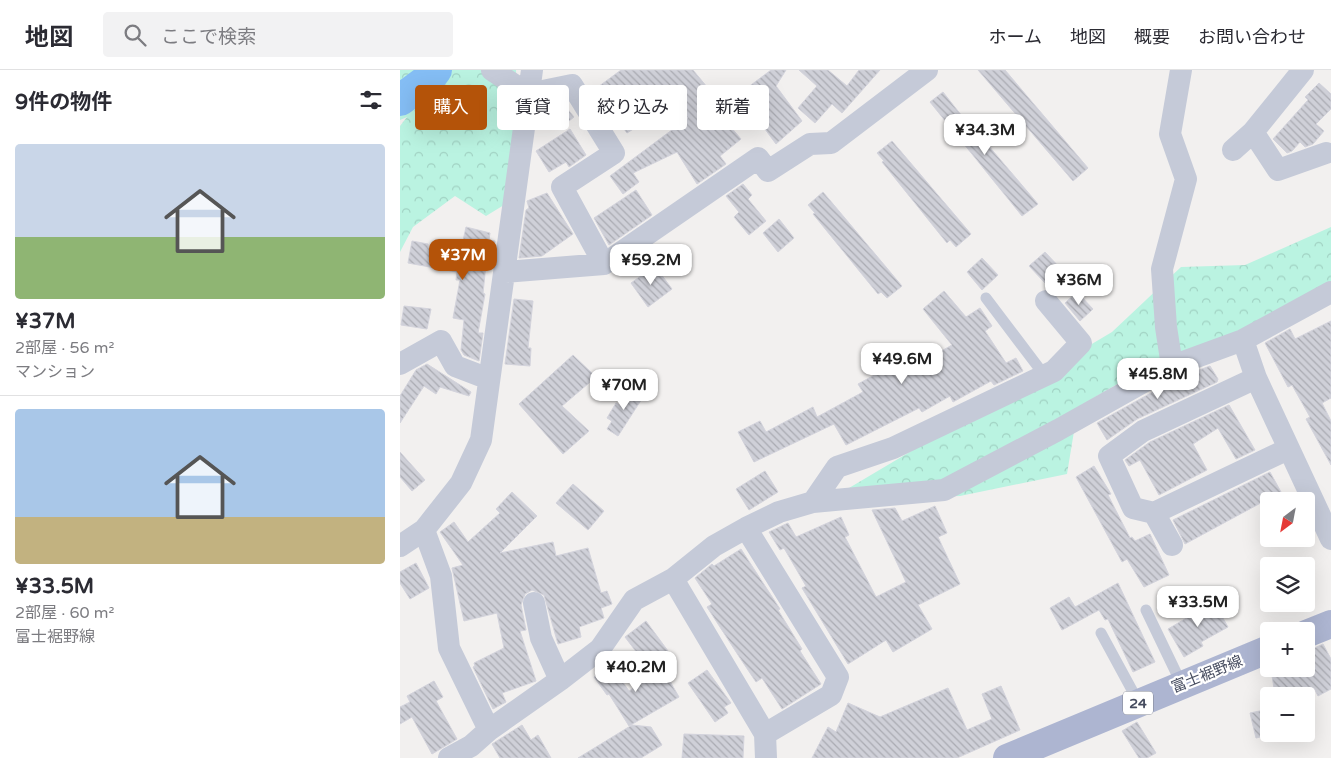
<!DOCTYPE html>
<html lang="ja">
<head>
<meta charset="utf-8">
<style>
	body { margin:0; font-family:"Varela Round","Noto Sans JP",sans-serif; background:#f2f2f3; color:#2b2b33; height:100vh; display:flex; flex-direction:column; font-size:19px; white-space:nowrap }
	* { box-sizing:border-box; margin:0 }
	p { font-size:16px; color:#7c7c81 }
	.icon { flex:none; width:28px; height:28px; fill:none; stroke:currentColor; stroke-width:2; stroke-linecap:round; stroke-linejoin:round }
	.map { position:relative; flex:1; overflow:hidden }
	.details { display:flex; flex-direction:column; background:#fff; width:400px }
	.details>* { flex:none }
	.hud { position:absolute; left:15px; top:15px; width:475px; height:45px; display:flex; gap:10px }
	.needle { width:32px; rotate:212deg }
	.tools { position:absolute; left:860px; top:422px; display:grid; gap:10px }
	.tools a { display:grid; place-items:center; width:55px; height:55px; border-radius:5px; background:#fff; box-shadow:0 5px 20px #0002; font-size:25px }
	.price { position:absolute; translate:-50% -42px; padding:0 11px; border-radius:10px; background:#fff; color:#222; font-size:16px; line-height:32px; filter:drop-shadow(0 1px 2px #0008) }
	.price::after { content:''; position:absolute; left:50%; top:30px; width:15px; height:11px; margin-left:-8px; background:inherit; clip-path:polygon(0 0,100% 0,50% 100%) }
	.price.active { background:#b45309; color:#fff }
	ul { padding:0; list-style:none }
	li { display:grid; align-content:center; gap:10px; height:265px; padding:0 15px }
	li+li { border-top:1px solid #e1e1e2 }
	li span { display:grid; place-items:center; height:155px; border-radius:5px; color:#555 }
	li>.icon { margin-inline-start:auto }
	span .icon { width:90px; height:90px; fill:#fffc; stroke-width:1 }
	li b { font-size:21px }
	h2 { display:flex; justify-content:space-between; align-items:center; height:60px; padding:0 15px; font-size:21px }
	.pill { padding:0 18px; border-radius:5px; background:#fff; box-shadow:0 5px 20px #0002; font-size:18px; line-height:45px }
	.pill.active { background:#b45309; color:#fff }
	header { display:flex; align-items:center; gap:30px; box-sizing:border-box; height:70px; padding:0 25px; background:#fff; border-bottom:1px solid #e1e1e2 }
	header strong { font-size:24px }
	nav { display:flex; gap:28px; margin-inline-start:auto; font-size:18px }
	.search { width:350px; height:45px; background:#f2f2f3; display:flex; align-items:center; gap:12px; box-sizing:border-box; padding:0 18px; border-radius:5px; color:#7c7c81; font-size:19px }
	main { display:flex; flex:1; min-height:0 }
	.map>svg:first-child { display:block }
</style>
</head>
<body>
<header>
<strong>地図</strong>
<div class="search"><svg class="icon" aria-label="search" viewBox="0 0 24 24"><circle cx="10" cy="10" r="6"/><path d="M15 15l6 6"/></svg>ここで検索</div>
<nav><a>ホーム</a><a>地図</a><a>概要</a><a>お問い合わせ</a></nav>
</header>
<main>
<section class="details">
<h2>9件の物件<svg class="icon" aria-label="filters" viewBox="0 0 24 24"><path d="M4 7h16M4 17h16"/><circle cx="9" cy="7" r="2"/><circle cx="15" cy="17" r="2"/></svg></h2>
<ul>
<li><span style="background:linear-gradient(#c9d6e8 60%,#8fb573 0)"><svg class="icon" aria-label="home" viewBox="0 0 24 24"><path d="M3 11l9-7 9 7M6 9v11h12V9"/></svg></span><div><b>¥37M</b><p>2部屋 · 56 m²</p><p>マンション</p></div></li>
<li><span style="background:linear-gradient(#a9c7e8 70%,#c2b280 0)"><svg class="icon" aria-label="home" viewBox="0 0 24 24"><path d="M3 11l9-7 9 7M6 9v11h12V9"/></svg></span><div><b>¥33.5M</b><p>2部屋 · 60 m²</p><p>富士裾野線</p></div></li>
</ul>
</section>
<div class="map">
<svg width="931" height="688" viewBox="0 0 931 688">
	<defs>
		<pattern id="forest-crowns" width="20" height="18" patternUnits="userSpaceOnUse" patternTransform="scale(1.25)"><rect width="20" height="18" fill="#baf3e1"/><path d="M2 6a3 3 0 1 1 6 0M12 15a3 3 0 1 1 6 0" fill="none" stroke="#a1d2c3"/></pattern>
		<pattern id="building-back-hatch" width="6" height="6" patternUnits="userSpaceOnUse" patternTransform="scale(1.25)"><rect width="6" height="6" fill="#cfd0d8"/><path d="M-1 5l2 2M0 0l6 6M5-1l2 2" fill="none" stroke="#aaabb2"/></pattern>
	</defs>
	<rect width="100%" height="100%" fill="#f2f0ef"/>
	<!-- forest -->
	<path fill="url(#forest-crowns)" d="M0,0H116L117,31L104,135L86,146L55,126L13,157L0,182V56L7,47L0,50Z
		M931,157V227L738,302L678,337L667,404L560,426L435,430L449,418L712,262L781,197L845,195Z"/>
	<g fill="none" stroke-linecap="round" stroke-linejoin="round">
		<!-- river -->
		<path stroke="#84bdf4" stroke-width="32" d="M0,30L30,8L36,0"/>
	</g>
	<!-- building -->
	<path fill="url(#building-back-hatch)" stroke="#d3d3dc" d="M221,0H293L312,23L306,28L341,69L320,86L326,94L297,114L277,82L233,103L239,112L223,124L210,106L288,48L276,32L227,63L216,48L220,45L198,17Z
		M371,0H386L376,16L402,51L376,74L339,24Z
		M399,0H428L447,16L459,0H480L442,43L432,34L415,53L398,38L417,16Z
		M578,0H605L688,98L673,111Z
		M919,13L931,24V39L916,54L924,61L913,74L905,77L900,72L892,81L887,83L873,69L908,30L905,27Z
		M543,22L580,69L582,68L638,134L622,146L530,32Z
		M161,31L174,47L159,59L146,42Z
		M170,59L186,85L169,97L166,92L149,102L136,81Z
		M492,71L571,164L556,177L550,170L547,173L482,92L484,91L477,83Z
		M343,114L352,125L348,129L366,151L349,165L334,147L339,142L326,126Z
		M236,120L252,145L209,175L194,148Z
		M423,122L502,216L487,228L481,222L478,224L413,144L415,143L408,135Z
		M147,123L173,164L142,186L119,188L126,140L129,138L127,131Z
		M379,149L394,168L378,182L363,163Z
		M66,157L90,163L89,170L95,171L92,186L87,185L83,223L85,224L78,263H83L79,291L64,285L61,280L64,250L53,248L60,210H56L57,202L8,193L12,171L28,174V178L60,185Z
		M645,182L661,199L645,213L629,196Z
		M582,188L598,205L582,220L567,202Z
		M255,196L272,219L248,237L231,213Z
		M544,221L566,247L580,238L592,256L585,261L606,293L616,288L623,301L594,315L591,311L553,332L550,326L522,342L519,338L446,375L434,354L354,392L338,362L360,351L366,362L413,337L417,347L463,322L458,314L480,302L482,306L518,286L522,292L552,275L523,239Z
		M677,222L693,239L680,251L665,233Z
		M114,229L133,231L128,278H131L130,296L105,294Z
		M4,236L31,239L27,259L1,255Z
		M931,251V328L922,333L931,351V395L906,349L910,347L892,315L888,317L865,273L890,259L895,269Z
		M173,285L196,307L162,336L189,361L163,384L119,334Z
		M27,294L71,322L69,326L40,317L36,324L24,316L0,353V326L16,300Z
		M810,296L818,309L817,312L737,349L707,370L697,353L778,308Z
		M234,317L245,324L218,366L207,359L212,351L207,348L216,333L221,336Z
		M829,335L855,380L836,389L818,358L793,374L807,400L759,425L740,390L729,396L725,390L750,372Z
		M0,382L25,410L12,421L0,407Z
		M694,396L711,424L708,425L730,468L732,467L735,471L750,464L769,505L744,517L727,489L722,492L676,407Z
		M365,401L378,422L349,440L336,419Z
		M870,402L881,422L785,474L773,450Z
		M173,414L204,441L188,460L156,433Z
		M112,422L137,446L100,483L153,472L156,486L188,478L201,523L207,521L212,534L201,538L204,548L179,557L181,567L158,574L144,525L132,520L125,524L121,535L126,560L120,561L136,611L102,623L106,632L93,639L73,597L75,596L74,593L104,578L97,543L64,551L52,498L63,495L40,462L54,452L68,472L100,443L96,439Z
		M535,436L547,463L538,467L560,514L518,535L532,559L493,582L486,570L448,594L402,518L406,516L384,478L380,480L369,462L388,453L396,467L441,447L449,465L445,467L476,527L506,512L472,440L495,438L502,451Z
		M341,479L380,539L378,540L402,579L400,581L421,614L382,639L362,608L356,612L340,588L307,537L312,534L295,508L312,494L314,496Z
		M16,493L29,518L10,529L0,513V502Z
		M718,513L755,592L733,602L708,549L705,550L699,540L662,560L650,538L669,527L675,537Z
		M812,529L828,557L801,572L803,576L784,587L768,559L795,543L793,539Z
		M246,551L268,581L247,596L225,567Z
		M923,574L931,589V619L918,626L914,618L875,625L871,599H906V582Z
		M207,590L229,621L263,599L279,627L229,656L209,624L207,625L194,607L198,604L195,600Z
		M307,600L331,633L324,637L328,643L315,652L288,613Z
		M34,611L43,627L36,631L57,669L32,684L12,647L0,654V637L10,632L7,626Z
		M601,616L620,660L557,688H412L428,657L436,662L448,633L480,647L548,618L567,660L592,649L582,624Z
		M869,639V665L856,668L850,643Z
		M737,652L756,683L747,688H739L722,661Z
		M122,655L131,670L138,665L151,688H100L92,674Z
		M232,655L251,657L262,675L241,688H178Z
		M284,664L344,666L343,688H282Z"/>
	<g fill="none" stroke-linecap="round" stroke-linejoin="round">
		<!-- lane -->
		<path stroke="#c5cad8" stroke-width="11" d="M586,228L645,306
			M746,540L782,615
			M701,563L739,633"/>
		<!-- street -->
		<path stroke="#c5cad8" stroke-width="22" d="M92,0L128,24L172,15L214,83L162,117L204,194
			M903,0L853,62L878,100L926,83
			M833,80L853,62
			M105,202L204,194L358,88L368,101L410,74L431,73L527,0
			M843,270L856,308L931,469
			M0,294L41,271L55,296L89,309
			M772,296L766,257L762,199L786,109L770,64L781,0
			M856,308L743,361L709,386L733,438L754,443L888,379
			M413,432L437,397L493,378L654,301L681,273L646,231
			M754,443L772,475
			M346,458L438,607L431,625L365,664
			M24,460L41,506L49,578L89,660
			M0,476L24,460L61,413L81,370L132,0
			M273,509L365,664L366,688
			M134,533L141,568L160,610
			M49,688L71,676L89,660L160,610L200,579L234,530L273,509L314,476L346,458L379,442L413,432L544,420L658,360L772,296L843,270L931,222"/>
		<!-- primary -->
		<path stroke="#adb5d1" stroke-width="28" d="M906,564L931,554
			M607,688L869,579"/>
	</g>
	<g text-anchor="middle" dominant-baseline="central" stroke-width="4.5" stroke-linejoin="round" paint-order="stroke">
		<!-- shield labels -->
		<rect fill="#fff" stroke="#7e828f" stroke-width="1" x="723" y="621.5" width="30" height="23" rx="4"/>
		<g font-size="14" font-weight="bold" fill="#464c5f">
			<text x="738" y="633">24</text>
		</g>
		<!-- street labels -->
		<g font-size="15" fill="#464c5f" stroke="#fff">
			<text transform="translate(807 604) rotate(-22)">富士裾野線</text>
		</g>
	</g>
</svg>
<div class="tools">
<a><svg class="needle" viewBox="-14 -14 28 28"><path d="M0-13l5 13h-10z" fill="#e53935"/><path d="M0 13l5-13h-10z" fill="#7c7c81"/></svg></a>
<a><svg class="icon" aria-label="layers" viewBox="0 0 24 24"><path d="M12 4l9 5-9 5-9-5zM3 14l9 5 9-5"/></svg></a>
<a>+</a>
<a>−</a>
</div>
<b class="price" style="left:585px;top:86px">¥34.3M</b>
<b class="price active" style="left:63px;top:211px">¥37M</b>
<b class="price" style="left:251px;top:216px">¥59.2M</b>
<b class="price" style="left:679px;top:236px">¥36M</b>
<b class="price" style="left:502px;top:315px">¥49.6M</b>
<b class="price" style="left:758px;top:330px">¥45.8M</b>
<b class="price" style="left:224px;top:341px">¥70M</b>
<b class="price" style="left:798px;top:558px">¥33.5M</b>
<b class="price" style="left:236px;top:623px">¥40.2M</b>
<div class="hud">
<a class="pill active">購入</a>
<a class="pill">賃貸</a>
<a class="pill">絞り込み</a>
<a class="pill">新着</a>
</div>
</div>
</main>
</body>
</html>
